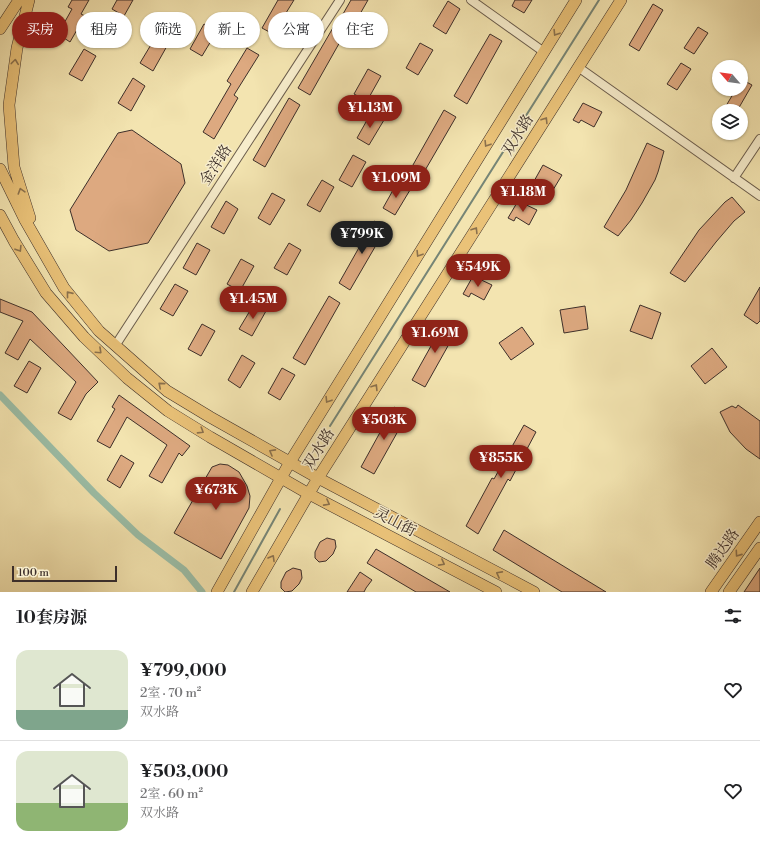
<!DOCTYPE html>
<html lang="zh">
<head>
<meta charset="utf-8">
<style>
	body { margin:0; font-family:"Libre Bodoni","Noto Serif SC",serif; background:#f2f2f2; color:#202124; height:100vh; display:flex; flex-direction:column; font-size:15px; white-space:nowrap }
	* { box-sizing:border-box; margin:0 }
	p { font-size:13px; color:#757577 }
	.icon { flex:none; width:22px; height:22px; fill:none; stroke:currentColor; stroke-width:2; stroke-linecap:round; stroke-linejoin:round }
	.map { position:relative; height:592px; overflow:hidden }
	.sheet { display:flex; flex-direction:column; background:#fff; flex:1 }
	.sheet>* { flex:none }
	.top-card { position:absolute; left:12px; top:12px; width:400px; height:36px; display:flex; gap:8px }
	.needle { width:26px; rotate:298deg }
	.buttons { position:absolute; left:712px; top:60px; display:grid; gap:8px }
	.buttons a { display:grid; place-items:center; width:36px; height:36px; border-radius:50%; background:#fff; box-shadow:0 1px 3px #0004; font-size:20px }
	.scale { position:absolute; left:12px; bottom:10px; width:105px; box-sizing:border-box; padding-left:4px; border:2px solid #3d2f2a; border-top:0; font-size:11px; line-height:14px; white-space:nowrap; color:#3d2f2a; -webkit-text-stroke:3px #f7edcc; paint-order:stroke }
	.price { position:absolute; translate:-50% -34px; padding:0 9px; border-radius:14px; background:#8f2418; color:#fff; font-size:13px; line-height:26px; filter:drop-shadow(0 1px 2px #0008) }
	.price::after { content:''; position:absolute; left:50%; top:24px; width:12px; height:9px; margin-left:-6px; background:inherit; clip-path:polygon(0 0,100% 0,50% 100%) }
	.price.active { background:#222; color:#fff }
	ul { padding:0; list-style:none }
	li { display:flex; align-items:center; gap:12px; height:100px; padding:0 16px }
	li+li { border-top:1px solid #e0e0e0 }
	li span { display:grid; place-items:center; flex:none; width:112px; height:80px; border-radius:12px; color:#555 }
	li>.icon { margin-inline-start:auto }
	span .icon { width:48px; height:48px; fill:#fffc; stroke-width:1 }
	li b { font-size:17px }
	h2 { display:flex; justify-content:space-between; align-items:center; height:48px; padding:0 16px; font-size:17px }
	.pill { padding:0 14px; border-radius:18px; background:#fff; box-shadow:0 1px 3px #0004; font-size:14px; line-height:36px }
	.pill.active { background:#8f2418; color:#fff }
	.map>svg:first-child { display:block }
</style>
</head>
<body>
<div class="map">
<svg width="760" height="592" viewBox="0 0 760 592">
	<rect width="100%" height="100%" fill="#f3e4b0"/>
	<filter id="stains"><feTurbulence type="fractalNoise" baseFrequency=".005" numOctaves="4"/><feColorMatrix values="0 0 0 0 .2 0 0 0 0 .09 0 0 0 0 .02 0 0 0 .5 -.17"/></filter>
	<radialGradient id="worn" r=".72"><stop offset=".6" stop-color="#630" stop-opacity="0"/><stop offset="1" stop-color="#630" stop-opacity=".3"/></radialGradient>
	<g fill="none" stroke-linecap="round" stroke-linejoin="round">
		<!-- stream -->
		<path stroke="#768576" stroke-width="2" d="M330,426L599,0
			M234,592L280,509"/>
		<!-- canal -->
		<path stroke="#9cbfa8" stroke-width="7" d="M0,395L94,493L138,535L184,570L202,592"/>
	</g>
	<!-- building -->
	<path fill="#dda980" stroke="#3d2f2a" d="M72,0H89L81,14L85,16L70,42L58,34L72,9L68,7Z
		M117,0H133L124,16L112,9Z
		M278,0H294L273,34L262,28Z
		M351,0H368L356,21L343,14Z
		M515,0H532L524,13L512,6Z
		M448,1L460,9L446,34L433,26Z
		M653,4L663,10L639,51L629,45Z
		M204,24L217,31L202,56L190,49Z
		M334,26L345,33L310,95L298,88Z
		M698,27L708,33L694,54L684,48Z
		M490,34L502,41L467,104L454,96Z
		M155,38L167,46L153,71L140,63Z
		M420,43L433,50L418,75L406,68Z
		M247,48L259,55L234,95L238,98L214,139L203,132L231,84L227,81Z
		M84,49L96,56L82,81L69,74Z
		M681,63L691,69L677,90L667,84Z
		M368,69L381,76L367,101L354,94Z
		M133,78L145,86L131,111L118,103Z
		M741,79L752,85L737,111H723L736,89H741Z
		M289,98L300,105L265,167L253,160Z
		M583,103L602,112L594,127L581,120L579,123L573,120Z
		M444,110L456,117L420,179L409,172Z
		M371,113L384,120L369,145L357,138Z
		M132,130L181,164L185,183L148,243L109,251L76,230L70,210L118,133Z
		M647,143L664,151L658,172L655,180L642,203L631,220L618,236L604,227L626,190Z
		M353,155L366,162L352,187L339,180Z
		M543,165L562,175L553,190L540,182L538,186L533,183Z
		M322,180L334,187L320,212L307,205Z
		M397,183L410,190L395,215L383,208Z
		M272,193L285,200L270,225L258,218Z
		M732,197L745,212L734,221L716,242L685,282L670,273L699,230L725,202Z
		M226,201L238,209L224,234L211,227Z
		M518,201L537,210L529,225L516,217L514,221L508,218Z
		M374,221L386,228L350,290L339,283Z
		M197,243L210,250L196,275L183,268Z
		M289,243L301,250L287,275L274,268Z
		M241,259L254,266L240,291L227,284Z
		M473,276L492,285L484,300L471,293L469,297L463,294Z
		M175,284L188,291L173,316L160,309Z
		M760,287V321L757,324L744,315Z
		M329,296L340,303L305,365L293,358Z
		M0,299L32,312L98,382L86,394L71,420L58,413L76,382L30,339L18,360L5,353L23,321L0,312Z
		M254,304L266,311L252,336L239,329Z
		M640,305L661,313L652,339L630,331Z
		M585,306L588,329L564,333L560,310Z
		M445,321L458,328L425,387L412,380Z
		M202,324L215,331L201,356L188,349Z
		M522,327L534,344L511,360L499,343Z
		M712,348L727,367L705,384L691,366Z
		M242,355L255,363L240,388L228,380Z
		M29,361L41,368L27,393L14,386Z
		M282,368L295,375L280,400L268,393Z
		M119,395L190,446L182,456L179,453L162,483L149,476L167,445L127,417L110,448L97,441L115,409L112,407Z
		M738,405L760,421V459L746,449L730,432L720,412L732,406L736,408Z
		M394,407L407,415L374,474L361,467Z
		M524,425L536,432L510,481L508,479L478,534L466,526L492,478L494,479Z
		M121,455L134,463L120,488L107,480Z
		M220,464L228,465L239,472L247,486L250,496L249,508L221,559L174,533L212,467Z
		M504,530L606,592H562L493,550Z
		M327,538L335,540L336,547L333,554L326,561L319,562L315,558V552L320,542Z
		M376,549L450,592H416L367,563Z
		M293,568L301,570L302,578L299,584L292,591L285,592L281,588V582L286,572Z
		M760,568V592H744Z
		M360,572L372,580L366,588L364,592H347Z"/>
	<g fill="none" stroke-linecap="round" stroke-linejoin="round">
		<!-- minor casing -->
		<g stroke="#6a5c4c" stroke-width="10">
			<path id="minor" d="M471,0L544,52
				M578,67L760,196
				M734,178L760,139
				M115,346L340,0"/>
		</g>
		<!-- major casing -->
		<g stroke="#3d2f2a" stroke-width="12">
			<path id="major" d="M29,0L17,48L9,105L14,167L30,218
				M0,29L19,0
				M0,169L25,220L64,288L99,331L167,391L210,417L318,478L534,592
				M0,215L14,241L46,293L84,337L127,378L168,411L210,437L309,494L496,592
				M217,592L290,462L576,0
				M252,592L318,478L621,0
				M711,592L760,522
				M729,592L760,548"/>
		</g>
		<!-- minor -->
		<use href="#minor" stroke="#f7edcc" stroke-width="8"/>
		<!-- major -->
		<use href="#major" stroke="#eac278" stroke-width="11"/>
	</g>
	<!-- one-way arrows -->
	<defs><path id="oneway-chevron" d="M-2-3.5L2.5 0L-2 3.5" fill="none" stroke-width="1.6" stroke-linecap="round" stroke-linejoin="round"/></defs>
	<g stroke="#8b714d">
		<use href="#oneway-chevron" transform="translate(556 33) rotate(122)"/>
		<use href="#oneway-chevron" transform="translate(15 62) rotate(-83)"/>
		<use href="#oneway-chevron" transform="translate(545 120) rotate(-58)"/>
		<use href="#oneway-chevron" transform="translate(487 144) rotate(122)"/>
		<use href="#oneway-chevron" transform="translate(21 191) rotate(-107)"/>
		<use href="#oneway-chevron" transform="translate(475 230) rotate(-58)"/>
		<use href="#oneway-chevron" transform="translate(19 249) rotate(58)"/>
		<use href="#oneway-chevron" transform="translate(419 254) rotate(122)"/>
		<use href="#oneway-chevron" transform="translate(69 294) rotate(-129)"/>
		<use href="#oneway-chevron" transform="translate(99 351) rotate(43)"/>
		<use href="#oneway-chevron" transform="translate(161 385) rotate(-139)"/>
		<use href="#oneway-chevron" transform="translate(375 387) rotate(-58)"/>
		<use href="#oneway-chevron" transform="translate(328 400) rotate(122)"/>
		<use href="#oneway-chevron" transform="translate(201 431) rotate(32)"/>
		<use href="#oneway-chevron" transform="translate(272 452) rotate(-151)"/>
		<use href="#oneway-chevron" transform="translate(327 503) rotate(28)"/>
		<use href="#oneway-chevron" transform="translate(738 554) rotate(125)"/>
		<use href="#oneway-chevron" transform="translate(272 558) rotate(-60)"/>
		<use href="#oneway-chevron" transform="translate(442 563) rotate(28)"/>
		<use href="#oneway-chevron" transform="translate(499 574) rotate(-152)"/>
	</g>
	<g text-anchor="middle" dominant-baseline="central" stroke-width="3" stroke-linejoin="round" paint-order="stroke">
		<!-- street labels -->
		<g font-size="15" fill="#3d2f2a" stroke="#f7edcc">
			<text transform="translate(518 135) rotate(-58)">双水路</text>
			<text transform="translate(216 165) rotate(-57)">金洋路</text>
			<text transform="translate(319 449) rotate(-58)">双水路</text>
			<text transform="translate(395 522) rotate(28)">灵山街</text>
			<text transform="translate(723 549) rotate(-55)">腾达路</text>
		</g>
	</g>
	<rect width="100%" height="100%" filter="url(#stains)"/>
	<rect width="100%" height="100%" fill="url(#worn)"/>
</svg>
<div class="buttons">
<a><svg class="needle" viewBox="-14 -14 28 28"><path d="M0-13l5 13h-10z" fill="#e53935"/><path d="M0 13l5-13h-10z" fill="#757577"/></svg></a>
<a><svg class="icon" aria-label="layers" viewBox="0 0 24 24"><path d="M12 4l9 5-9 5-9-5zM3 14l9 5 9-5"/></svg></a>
</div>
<div class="scale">100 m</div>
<b class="price" style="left:370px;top:129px">¥1.13M</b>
<b class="price" style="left:396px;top:199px">¥1.09M</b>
<b class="price" style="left:523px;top:213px">¥1.18M</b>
<b class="price active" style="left:362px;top:255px">¥799K</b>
<b class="price" style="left:478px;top:288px">¥549K</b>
<b class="price" style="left:253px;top:320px">¥1.45M</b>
<b class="price" style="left:435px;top:354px">¥1.69M</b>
<b class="price" style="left:384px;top:441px">¥503K</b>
<b class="price" style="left:501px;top:479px">¥855K</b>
<b class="price" style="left:216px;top:511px">¥673K</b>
<div class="top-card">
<a class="pill active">买房</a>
<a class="pill">租房</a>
<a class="pill">筛选</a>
<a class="pill">新上</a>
<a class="pill">公寓</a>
<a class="pill">住宅</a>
</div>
</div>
<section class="sheet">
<h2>10套房源<svg class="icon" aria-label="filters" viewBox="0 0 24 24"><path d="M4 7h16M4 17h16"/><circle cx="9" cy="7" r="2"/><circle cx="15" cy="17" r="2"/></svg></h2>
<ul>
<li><span style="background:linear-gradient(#dfe7d0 75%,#7fa58c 0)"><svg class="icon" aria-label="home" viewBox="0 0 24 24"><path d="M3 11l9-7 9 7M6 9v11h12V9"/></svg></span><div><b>¥799,000</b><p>2室 · 70 m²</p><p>双水路</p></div><svg class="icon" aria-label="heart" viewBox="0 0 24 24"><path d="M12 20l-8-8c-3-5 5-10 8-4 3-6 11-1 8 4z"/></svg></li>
<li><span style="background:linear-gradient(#dfe7d0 65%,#8fb573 0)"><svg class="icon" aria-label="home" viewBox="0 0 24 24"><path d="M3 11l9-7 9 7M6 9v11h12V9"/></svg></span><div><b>¥503,000</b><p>2室 · 60 m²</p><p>双水路</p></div><svg class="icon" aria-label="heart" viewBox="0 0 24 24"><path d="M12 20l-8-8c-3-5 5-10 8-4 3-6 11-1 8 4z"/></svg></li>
</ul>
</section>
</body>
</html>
